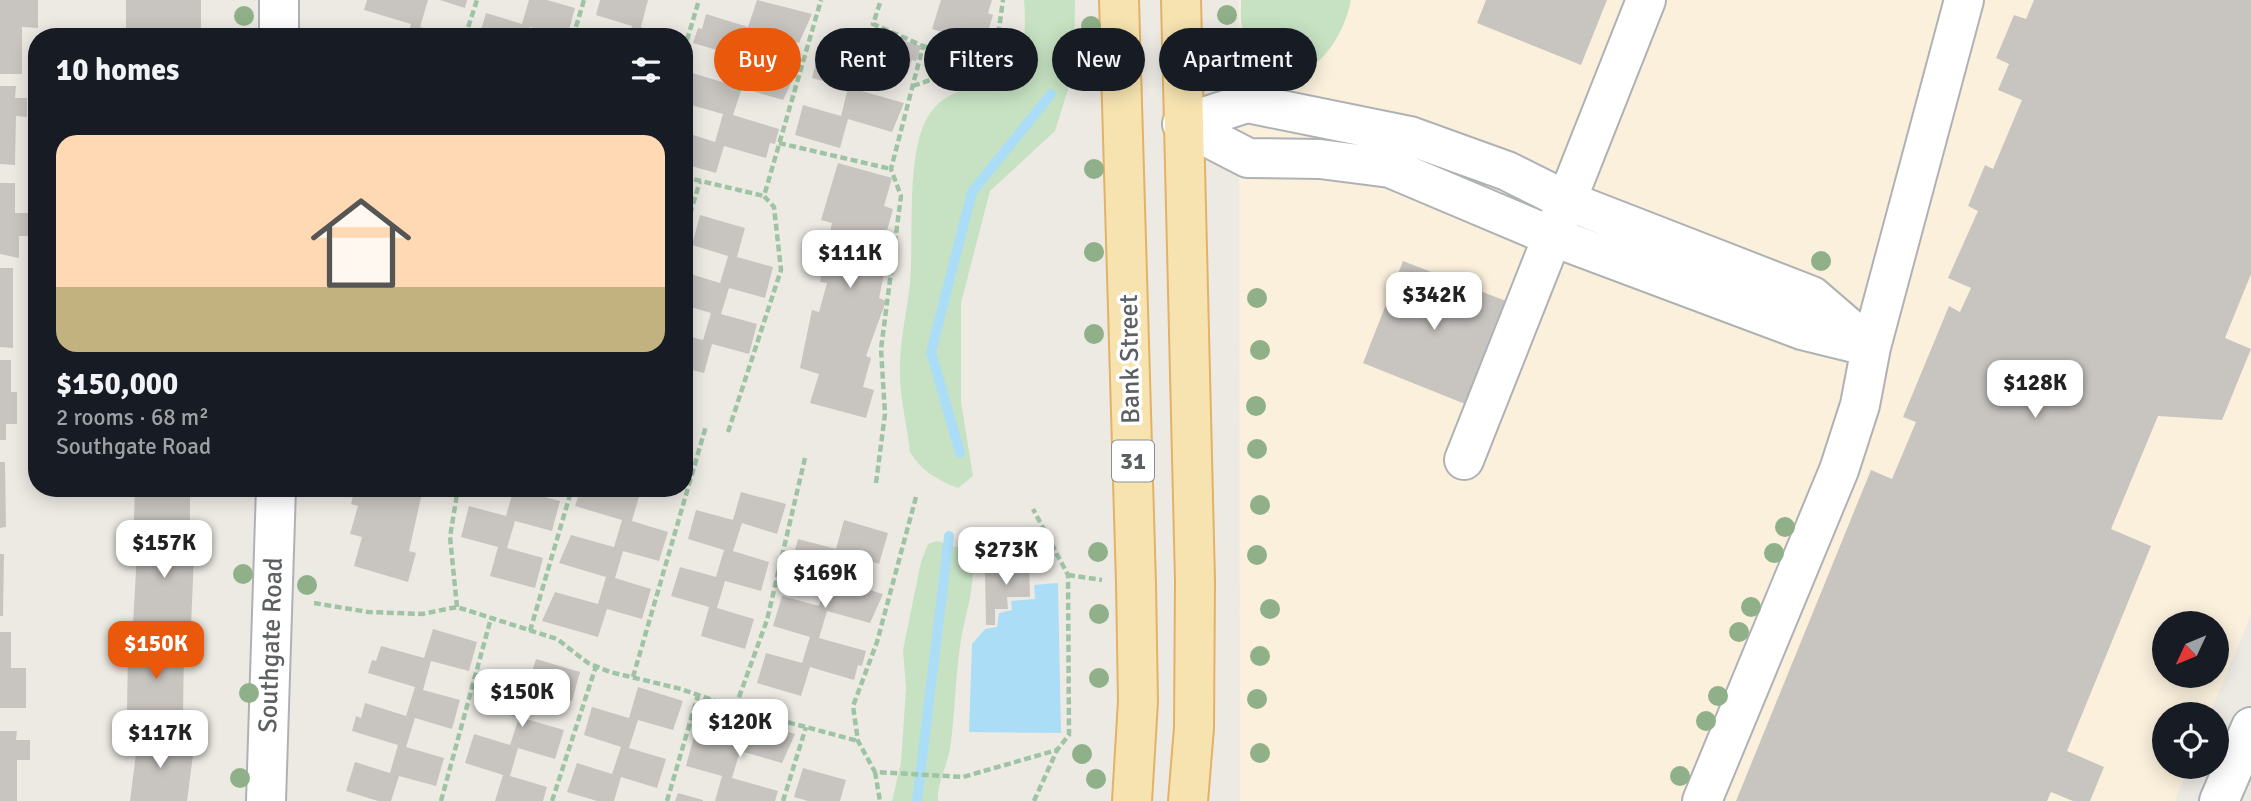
<!DOCTYPE html>
<html lang="en">
<head>
<meta charset="utf-8">
<style>
	body { margin:0; font-family:Signika,sans-serif; background:#242831; color:#f1f3f6; height:100vh; display:flex; flex-direction:column; font-size:26px; white-space:nowrap }
	* { box-sizing:border-box; margin:0 }
	p { font-size:23px; color:#9ea1a6 }
	.icon { flex:none; width:38px; height:38px; fill:none; stroke:currentColor; stroke-width:2; stroke-linecap:round; stroke-linejoin:round }
	.map { position:relative; flex:1; overflow:hidden }
	.details { position:absolute; left:28px; top:28px; width:665px; height:469px; display:flex; flex-direction:column; background:#171b24; border-radius:28px; box-shadow:0 4px 18px #0003 }
	.details>* { flex:none }
	.hud { position:absolute; left:714px; top:28px; width:665px; height:63px; display:flex; gap:14px }
	.needle { width:46px; rotate:226deg }
	.fabs { position:absolute; left:2152px; top:611px; display:grid; gap:14px }
	.fabs a { display:grid; place-items:center; width:77px; height:77px; border-radius:50%; background:#171b24; box-shadow:0 4px 18px #0003; font-size:35px }
	.price { position:absolute; translate:-50% -60px; padding:0 16px; border-radius:14px; background:#fff; color:#222; font-size:23px; line-height:46px; filter:drop-shadow(0 2px 4px #0008) }
	.price::after { content:''; position:absolute; left:50%; top:42px; width:21px; height:16px; margin-left:-10px; background:inherit; clip-path:polygon(0 0,100% 0,50% 100%) }
	.price.current { background:#ea580c; color:#fff }
	ul { padding:0; list-style:none }
	li { display:grid; align-content:center; gap:14px; height:371px; padding:0 28px }
	li span { display:grid; place-items:center; height:217px; border-radius:21px; color:#555 }
	li>.icon { margin-inline-start:auto }
	span .icon { width:126px; height:126px; fill:#fffc; stroke-width:1 }
	li b { font-size:30px }
	h2 { display:flex; justify-content:space-between; align-items:center; height:84px; padding:0 28px; font-size:30px }
	.chip { padding:0 24px; border-radius:32px; background:#171b24; box-shadow:0 4px 18px #0003; font-size:24px; line-height:63px }
	.chip.current { background:#ea580c; color:#fff }
	.map>svg:first-child { display:block }
</style>
</head>
<body>
<div class="map">
<svg width="2251" height="801" viewBox="0 0 2251 801">
	<rect width="100%" height="100%" fill="#edeae4"/>
	<!-- commercial -->
	<path fill="#faf0dc" fill-rule="evenodd" d="M1239,0H2251V614L2210,714H2165V766L2189,767L2175,801H1240ZM2165,623H2217V676H2165Z"/>
	<!-- green -->
	<path fill="#c7e2c3" d="M1024,0H1075L1074,70L1055,131L990,191L961,303V402L973,476L958,488C939,481 920,470 910,452C907,425 899,395 900,367C900,339 907,311 910,283C914,238 906,159 926,120C958,61 1034,117 1024,0Z
		M1241,0H1351C1342,45 1301,104 1257,49C1252,43 1243,35 1242,27C1240,19 1241,9 1241,0Z
		M937,541L972,552C976,592 965,611 960,647C955,681 955,716 950,749C947,767 937,782 938,801H892L901,763L906,688L903,650L921,562L928,544Z"/>
	<!-- water -->
	<path fill="#abdef6" d="M1058,583L1061,733L969,732L972,644L985,629L997,627L999,613L1012,610L1011,601L1035,599L1034,585Z"/>
	<g fill="none" stroke-linecap="round" stroke-linejoin="round">
		<!-- stream -->
		<path stroke="#abdef6" stroke-width="10" d="M960,453L931,352L972,192L1051,94
			M917,801L949,536"/>
	</g>
	<!-- building -->
	<path fill="#c8c5c1" d="M0,0H38V28L22,27V74H0Z
		M126,0H201V37H126Z
		M367,0H428L420,27L454,37H407L411,24L364,10Z
		M440,0H467L465,8Z
		M529,0H547L575,8L567,37L530,27L527,37H479L486,13L522,24Z
		M600,0H648L641,27L672,37H629L632,26L596,15Z
		M757,0L812,14L799,43L758,31L752,52L759,54L757,61L796,73L783,100L742,88L733,115L779,129L775,144L770,143L766,158L724,146L716,173L684,164V132L715,142L723,114L684,103V87L689,72L732,85L740,57L693,43L698,28L702,29L706,14L748,27Z
		M941,0H992L988,13L993,15L984,44L932,29Z
		M1486,0H1607L1581,65L1477,23Z
		M2034,0H2251V274L2225,338L2251,349L2222,420L2158,416L2111,529L2151,546L2067,751L2104,767L2090,801H2073L2051,792L2047,801H1736L1871,470L1892,479L1916,422L1903,417L1949,306L1960,312L1971,288L1948,278L1978,211L1968,206L1985,165L1993,169L2022,100L1998,90L2009,64L1996,58L2014,15L2026,19Z
		M866,30L921,46L916,61L912,60L907,75L865,63L858,90L904,103L892,132L848,119L840,148L795,135L803,105L841,116L848,88L812,78L820,48L858,58Z
		M0,86H16L15,98H27V117L16,116L15,165L0,164Z
		M838,163L892,178L884,206L893,209L885,238L891,240L879,298L886,301L866,356L871,358L863,387L874,390L866,418L810,403L819,374L800,368L812,310L819,312L827,283L820,282L832,223L821,220Z
		M684,180L692,182L688,197H684Z
		M0,183H15V213H29V236H19V258L0,254Z
		M700,215L745,228L737,257L773,267L765,298L729,288L721,314L757,324L749,354L712,344L704,373L684,368V335L703,340L711,313L684,305V272L720,283L728,256L692,245Z
		M1403,261L1506,301L1465,404L1363,363Z
		M0,268H13V348L0,347Z
		M0,360H11V392H17V424H6V440H0Z
		M0,462H5L6,527L0,528Z
		M135,488H190V522L134,521Z
		M355,488H413L422,493L409,551L416,553L408,582L354,566L362,537L350,534L358,506L351,504Z
		M514,488H524L523,491L560,501L552,531L515,521L507,548L543,558L535,588L490,576L498,547L461,537L469,506L506,516Z
		M585,488H624L640,493L632,521L668,532L659,561L623,551L615,578L651,589L642,619L607,609L598,637L542,621L555,592L598,604L606,577L559,563L571,535L614,547L622,520L575,506L580,491L584,492Z
		M741,492L786,504L777,534L742,523L733,551L769,562L761,591L725,581L717,608L754,619L745,649L701,636L709,607L671,596L680,567L716,577L724,550L688,539L696,510L733,520Z
		M844,520L888,533L879,564L844,553L836,580L883,594L870,623L827,611L819,638L866,651L862,666L858,665L854,680L810,667L801,696L757,683L766,653L802,663L810,637L773,626L782,596L819,606L826,579L790,569L798,539L836,549Z
		M138,534H195L191,625H133Z
		M0,554H4L3,616H0Z
		M1029,559L1030,597H1007L1008,609H995V625H986L985,572L1006,571V560Z
		M433,629L477,642L469,671L431,661L423,690L460,700L452,729L415,718L406,747L444,758L436,786L399,776L391,801H378L346,791L355,762L390,773L398,745L352,731L356,716L361,718L365,703L406,716L415,687L368,673L372,660L376,661L381,646L424,658Z
		M0,632H11V668H26V708H0Z
		M128,649L184,650L183,713L127,712Z
		M536,659L580,672L572,701L535,690L526,719L564,730L555,759L518,748L510,776L547,787L543,801H495L503,775L465,763L474,734L510,745L519,718L481,706L490,677L527,688Z
		M638,687L683,701L673,730L638,720L629,748L666,759L657,788L621,777L614,801H597L567,792L577,763L612,774L621,747L584,735L592,707L629,718Z
		M739,718L795,734L782,763L740,751L732,778L778,791L775,801H715L722,776L686,766L694,736L731,746Z
		M0,731H17L16,740H30V760H17V801H0Z
		M130,733L179,738L177,754L193,755L187,801H130L137,745L129,744Z
		M803,768L846,780L840,801H808L794,797Z
		M678,793L703,800V801H675Z"/>
	<g fill="none" stroke-linecap="round" stroke-linejoin="round">
		<!-- minor casing -->
		<g stroke="#afb2b5" stroke-width="42">
			<path id="minor" d="M279,0V37
				M1182,124L1247,103L1410,136L1507,171L1565,200L1812,296L1871,347
				M1182,124L1248,158L1320,159L1390,168L1551,236L1802,330L1863,345
				M1464,460L1646,0
				M266,801L276,488
				M1702,801L1839,470L1860,405L1871,347L1964,0
				M2219,801L2251,727"/>
		</g>
		<!-- major casing -->
		<g stroke="#e2b268" stroke-width="42">
			<path id="major" d="M1119,0L1136,584L1138,701L1132,801
				M1181,0L1195,581L1194,728L1188,801"/>
		</g>
		<!-- path -->
		<path stroke="#9fc4a5" stroke-width="4.5" stroke-dasharray="7 3.5" stroke-linecap="butt" d="M465,37L477,0
			M573,37L584,0
			M923,46L981,62L997,43L1003,0
			M684,50L699,0
			M913,86L981,62
			M779,143L891,169
			M684,177L764,196
			M684,234L700,181
			M728,432L781,270L774,207L764,196L821,0
			M805,458L767,620L735,708L858,741
			M876,483L885,414L881,349L901,196L891,169L923,46L873,24L881,0
			M916,497L877,642L853,706L858,741L875,772L963,777L1057,750L1069,735L1068,575L1033,509
			M1068,575L1102,580
			M314,603L368,612L422,614L457,607L557,639L588,663L610,672L681,689L735,708
			M457,607L450,537L458,488
			M530,631L572,488
			M633,677L706,426
			M875,772L880,801
			M441,801L491,618
			M552,801L596,666
			M667,801L698,695
			M783,801L806,727
			M1034,801L1057,750"/>
		<!-- minor -->
		<use href="#minor" stroke="#fff" stroke-width="38"/>
		<!-- major -->
		<use href="#major" stroke="#f6e3b0" stroke-width="38"/>
	</g>
	<!-- trees -->
	<g fill="#8fb089">
		<circle cx="1227" cy="15" r="10"/>
		<circle cx="244" cy="16" r="10"/>
		<circle cx="1091" cy="26" r="10"/>
		<circle cx="1094" cy="169" r="10"/>
		<circle cx="1094" cy="252" r="10"/>
		<circle cx="1821" cy="261" r="10"/>
		<circle cx="1257" cy="298" r="10"/>
		<circle cx="1094" cy="334" r="10"/>
		<circle cx="1260" cy="350" r="10"/>
		<circle cx="1256" cy="406" r="10"/>
		<circle cx="1257" cy="449" r="10"/>
		<circle cx="1260" cy="505" r="10"/>
		<circle cx="1785" cy="527" r="10"/>
		<circle cx="1098" cy="552" r="10"/>
		<circle cx="1774" cy="553" r="10"/>
		<circle cx="1257" cy="555" r="10"/>
		<circle cx="243" cy="574" r="10"/>
		<circle cx="307" cy="585" r="10"/>
		<circle cx="1751" cy="607" r="10"/>
		<circle cx="1270" cy="609" r="10"/>
		<circle cx="1099" cy="614" r="10"/>
		<circle cx="1739" cy="632" r="10"/>
		<circle cx="1260" cy="656" r="10"/>
		<circle cx="1099" cy="678" r="10"/>
		<circle cx="249" cy="693" r="10"/>
		<circle cx="1718" cy="696" r="10"/>
		<circle cx="1257" cy="699" r="10"/>
		<circle cx="1706" cy="721" r="10"/>
		<circle cx="1260" cy="753" r="10"/>
		<circle cx="1082" cy="754" r="10"/>
		<circle cx="1680" cy="776" r="10"/>
		<circle cx="240" cy="778" r="10"/>
		<circle cx="1096" cy="779" r="10"/>
	</g>
	<g text-anchor="middle" dominant-baseline="central" stroke-width="7" stroke-linejoin="round" paint-order="stroke">
		<!-- shield labels -->
		<rect fill="#fff" stroke="#8d9092" stroke-width="2" x="1112" y="440.5" width="42" height="41" rx="5"/>
		<g font-size="24" font-weight="bold" fill="#5c6063">
			<text x="1133" y="461">31</text>
		</g>
		<!-- street labels -->
		<g font-size="26" fill="#5c6063" stroke="#fff">
			<text transform="translate(1130 359) rotate(-91)">Bank Street</text>
			<text transform="translate(271 645) rotate(-88)">Southgate Road</text>
		</g>
	</g>
</svg>
<div class="fabs">
<a><svg class="needle" viewBox="-14 -14 28 28"><path d="M0-13l5 13h-10z" fill="#e53935"/><path d="M0 13l5-13h-10z" fill="#9ea1a6"/></svg></a>
<a><svg class="icon" aria-label="locate" viewBox="0 0 24 24"><circle cx="12" cy="12" r="6"/><path d="M12 2v4M12 18v4M2 12h4M18 12h4"/></svg></a>
</div>
<b class="price" style="left:850px;top:290px">$111K</b>
<b class="price" style="left:1434px;top:332px">$342K</b>
<b class="price" style="left:2035px;top:420px">$128K</b>
<b class="price" style="left:164px;top:580px">$157K</b>
<b class="price" style="left:1006px;top:587px">$273K</b>
<b class="price" style="left:825px;top:610px">$169K</b>
<b class="price current" style="left:156px;top:681px">$150K</b>
<b class="price" style="left:522px;top:729px">$150K</b>
<b class="price" style="left:740px;top:759px">$120K</b>
<b class="price" style="left:160px;top:770px">$117K</b>
<div class="hud">
<a class="chip current">Buy</a>
<a class="chip">Rent</a>
<a class="chip">Filters</a>
<a class="chip">New</a>
<a class="chip">Apartment</a>
</div>
<section class="details">
<h2>10 homes<svg class="icon" aria-label="filters" viewBox="0 0 24 24"><path d="M4 7h16M4 17h16"/><circle cx="9" cy="7" r="2"/><circle cx="15" cy="17" r="2"/></svg></h2>
<ul>
<li><span style="background:linear-gradient(#ffd9b3 70%,#c2b280 0)"><svg class="icon" aria-label="home" viewBox="0 0 24 24"><path d="M3 11l9-7 9 7M6 9v11h12V9"/></svg></span><div><b>$150,000</b><p>2 rooms · 68 m²</p><p>Southgate Road</p></div></li>
</ul>
</section>
</div>
</body>
</html>
